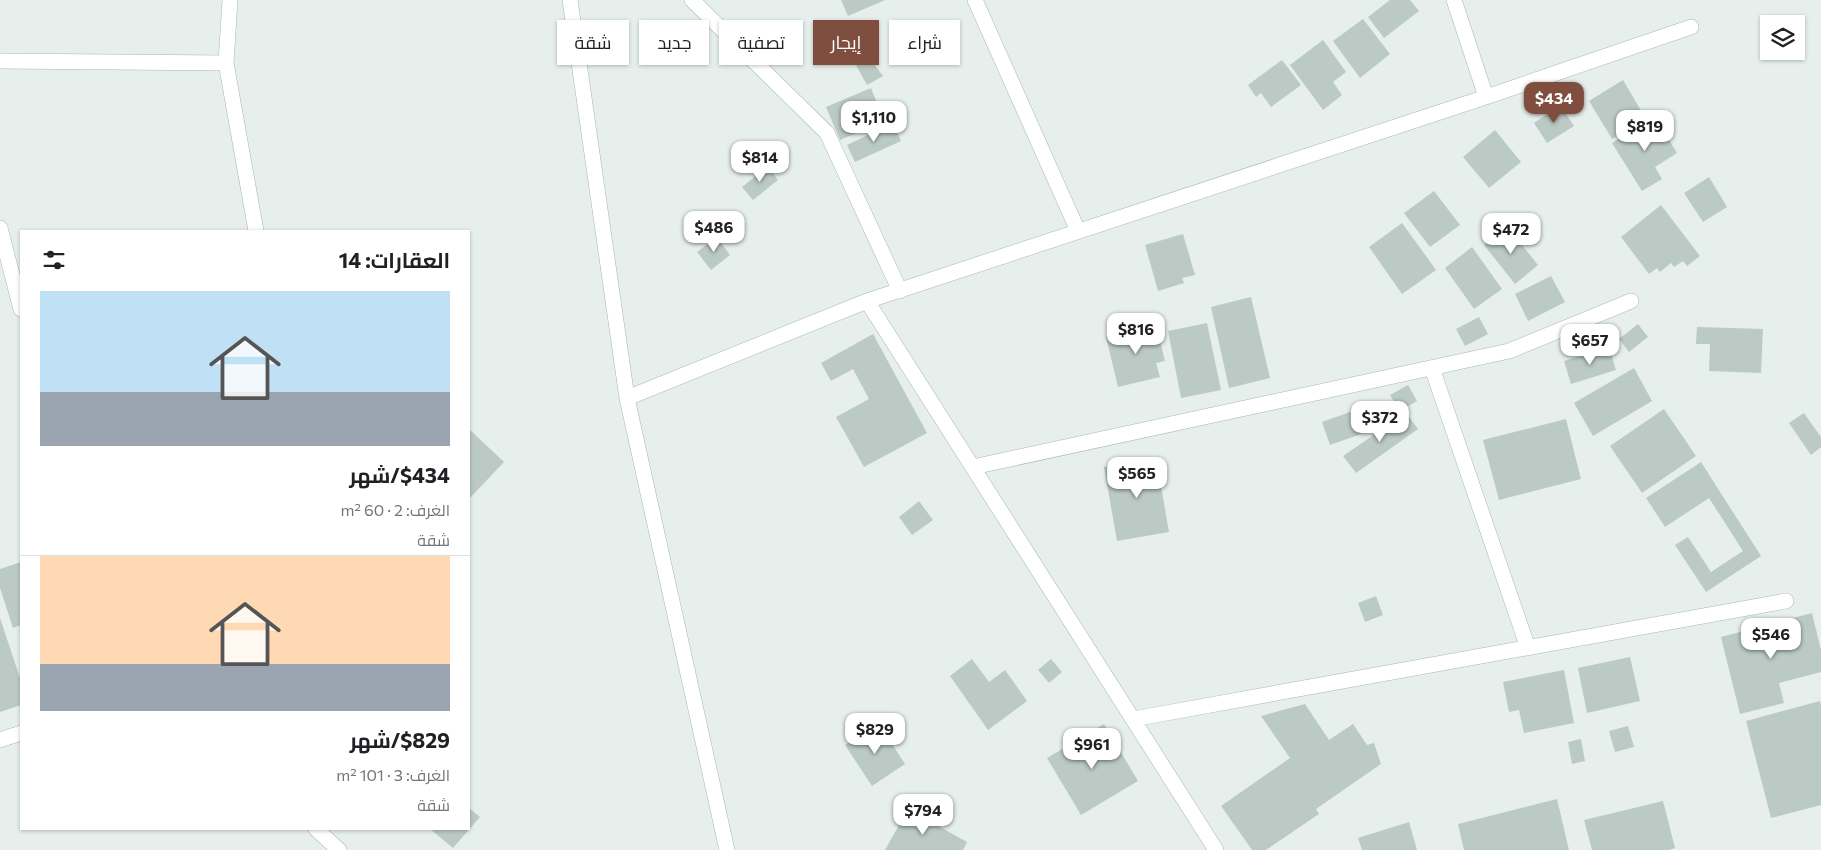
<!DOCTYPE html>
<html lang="ar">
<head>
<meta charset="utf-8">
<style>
	body { margin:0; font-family:Commissioner,Cairo,sans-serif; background:#f2f2f2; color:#202124; direction:rtl; height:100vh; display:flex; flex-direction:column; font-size:19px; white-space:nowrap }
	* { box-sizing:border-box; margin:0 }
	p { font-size:16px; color:#757577 }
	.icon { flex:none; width:28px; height:28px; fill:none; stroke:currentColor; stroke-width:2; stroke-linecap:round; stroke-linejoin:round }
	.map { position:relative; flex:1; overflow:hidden; direction:ltr }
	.panel { position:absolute; left:20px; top:230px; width:450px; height:600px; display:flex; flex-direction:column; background:#fff; border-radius:0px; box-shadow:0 1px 4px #0004; direction:rtl }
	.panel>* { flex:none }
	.guide { position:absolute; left:485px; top:20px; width:475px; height:45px; direction:rtl; display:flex; gap:10px }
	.buttons { position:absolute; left:1760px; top:15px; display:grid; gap:10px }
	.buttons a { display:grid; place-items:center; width:45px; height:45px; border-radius:0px; background:#fff; box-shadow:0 1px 4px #0004; font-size:25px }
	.price { position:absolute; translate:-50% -42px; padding:0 11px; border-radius:10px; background:#fff; color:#222; font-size:16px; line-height:32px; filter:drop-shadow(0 1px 2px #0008) }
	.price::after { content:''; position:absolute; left:50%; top:30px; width:15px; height:11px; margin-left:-8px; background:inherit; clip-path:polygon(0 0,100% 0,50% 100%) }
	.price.current { background:#7f4e3f; color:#fff }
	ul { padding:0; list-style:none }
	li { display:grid; align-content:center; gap:10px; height:265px; padding:0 20px }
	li+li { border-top:1px solid #e0e0e0 }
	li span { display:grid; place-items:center; height:155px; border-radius:0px; color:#555 }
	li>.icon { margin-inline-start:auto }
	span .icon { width:90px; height:90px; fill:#fffc; stroke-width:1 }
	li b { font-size:21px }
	h2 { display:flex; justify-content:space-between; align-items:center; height:60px; padding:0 20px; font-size:21px }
	.chip { padding:0 18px; border-radius:0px; background:#fff; box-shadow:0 1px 4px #0004; font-size:18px; line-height:45px }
	.chip.current { background:#7f4e3f; color:#fff }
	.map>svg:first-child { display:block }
</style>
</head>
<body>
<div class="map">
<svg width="1821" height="850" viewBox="0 0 1821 850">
	<rect width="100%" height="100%" fill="#e6efeb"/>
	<!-- building -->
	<path fill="#bbcac4" d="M841,0H885L848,16Z
		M1390,0H1410L1419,11L1384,38L1368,17Z
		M1363,19L1390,54L1360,78L1333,41Z
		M853,36L883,76L867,85L842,40Z
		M1323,40L1346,72L1333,82L1342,95L1323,110L1290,65Z
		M1282,60L1301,85L1271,107L1261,93L1256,97L1248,85Z
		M1623,80L1646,119L1612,139L1589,101Z
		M871,88L884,121L840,140L826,107Z
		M1560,105L1574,126L1547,143L1534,123Z
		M1655,117L1677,153L1655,167L1662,179L1642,191L1612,143Z
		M893,123L901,141L855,162L847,145Z
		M1495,130L1521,162L1489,188L1463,157Z
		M768,166L778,180L753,200L742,187Z
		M1709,177L1727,207L1703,222L1684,193Z
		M1434,191L1460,225L1430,247L1404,213Z
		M1661,205L1700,256L1687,266L1683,261L1674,267L1671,263L1660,272L1657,268L1649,274L1621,237Z
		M1402,223L1436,270L1402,294L1369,247Z
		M1507,226L1538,265L1515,284L1484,245Z
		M1183,234L1195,275L1182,278L1184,283L1158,291L1145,245Z
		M717,237L730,255L711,270L697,252Z
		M1472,247L1502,289L1474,309L1445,268Z
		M1551,276L1565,302L1528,321L1515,294Z
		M1251,297L1270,378L1229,388L1211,307Z
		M1479,317L1488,334L1465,346L1456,329Z
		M1207,323L1221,390L1181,398L1168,331Z
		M1638,324L1648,337L1629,352L1619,339Z
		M1156,325L1165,361L1156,363L1160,377L1118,387L1106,337Z
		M1697,327L1763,329L1761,373L1709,371L1710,344H1696Z
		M873,334L927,433L864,467L836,417L869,399L853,369L831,381L821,363Z
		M1609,347L1616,370L1571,384L1564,361Z
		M1634,368L1652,401L1593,436L1574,403Z
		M1408,385L1417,401L1400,411L1390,395Z
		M1367,406L1375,429L1330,445L1322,422Z
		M1664,409L1696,456L1642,493L1610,446Z
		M1406,413L1418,429L1356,473L1343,456Z
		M1804,413L1821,437V447L1811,455L1789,423Z
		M1566,419L1581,479L1499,500L1483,440Z
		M469,429L504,462L469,499Z
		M1156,457L1169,532L1117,541L1104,467Z
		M1701,462L1761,556L1706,592L1675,545L1688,537L1711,572L1743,551L1709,498L1665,527L1646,498Z
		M919,501L933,520L912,535L899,517Z
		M21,562V625L13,628L0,588V569Z
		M1376,596L1383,615L1365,622L1358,603Z
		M1812,613L1821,650V672L1779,683L1784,703L1740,714L1721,637Z
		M0,618L21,681V705L0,712Z
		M1630,657L1640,701L1587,713L1578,668Z
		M972,659L989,682L1005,670L1027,701L988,730L950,676Z
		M1051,659L1062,672L1049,683L1038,670Z
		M1564,670L1574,723L1524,733L1519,710L1509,712L1503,682Z
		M1820,701L1821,706V805L1771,818L1746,721Z
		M1305,704L1329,740L1353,724L1367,745L1374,743L1381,764L1316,809L1319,814L1266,850H1252L1221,806L1290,758L1261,716Z
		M879,724L905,764L872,786L845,745Z
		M1104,724L1138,781L1081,815L1047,758Z
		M1628,726L1634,747L1615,752L1609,731Z
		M1581,739L1585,761L1572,764L1568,742Z
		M1557,799L1569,850H1464L1458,824Z
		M1663,801L1675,848L1669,850H1592L1584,820Z
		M469,808L480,817L453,848L430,829H469Z
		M908,809L967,842L963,850H885Z
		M1409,822L1417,850H1362L1358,838Z"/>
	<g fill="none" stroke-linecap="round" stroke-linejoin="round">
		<!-- street casing -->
		<g stroke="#a8b8b2" stroke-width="16">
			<path id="street" d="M230,0L226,63L256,231
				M570,0L627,398L727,850
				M692,0L827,133L900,291
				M975,0L1078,231
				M1454,0L1486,97
				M0,61L226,63
				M0,228L21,309
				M1432,368L1528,648
				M627,398L867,301
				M973,467L1509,351L1631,301
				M1133,719L1786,601
				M0,740L21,733
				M316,829L339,850
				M1216,850L867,301L1486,97L1691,27"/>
		</g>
		<!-- street -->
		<use href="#street" stroke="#fff" stroke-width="15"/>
	</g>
</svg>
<div class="buttons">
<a><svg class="icon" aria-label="layers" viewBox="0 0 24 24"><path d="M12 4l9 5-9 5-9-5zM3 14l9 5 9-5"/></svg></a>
</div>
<b class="price current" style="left:1554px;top:124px">$434</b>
<b class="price" style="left:874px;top:143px">$1,110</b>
<b class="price" style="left:1645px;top:152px">$819</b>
<b class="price" style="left:760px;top:183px">$814</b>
<b class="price" style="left:714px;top:253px">$486</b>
<b class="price" style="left:1511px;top:255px">$472</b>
<b class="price" style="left:1136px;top:355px">$816</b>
<b class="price" style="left:1590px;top:366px">$657</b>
<b class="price" style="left:1380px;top:443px">$372</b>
<b class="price" style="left:1137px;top:499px">$565</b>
<b class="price" style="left:1771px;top:660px">$546</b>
<b class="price" style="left:875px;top:755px">$829</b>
<b class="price" style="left:1092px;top:770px">$961</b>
<b class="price" style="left:923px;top:836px">$794</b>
<div class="guide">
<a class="chip">شراء</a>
<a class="chip current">إيجار</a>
<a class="chip">تصفية</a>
<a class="chip">جديد</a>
<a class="chip">شقة</a>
</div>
<section class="panel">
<h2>العقارات: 14<svg class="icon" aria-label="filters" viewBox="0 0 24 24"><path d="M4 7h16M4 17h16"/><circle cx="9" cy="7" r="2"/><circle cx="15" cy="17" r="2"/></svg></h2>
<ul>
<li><span style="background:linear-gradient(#bfe0f5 65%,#9aa5b1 0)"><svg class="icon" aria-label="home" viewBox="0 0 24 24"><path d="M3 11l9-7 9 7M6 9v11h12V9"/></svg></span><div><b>$434/شهر</b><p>الغرف: 2 · 60 m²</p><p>شقة</p></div></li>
<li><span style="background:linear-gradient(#ffd9b3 70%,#9aa5b1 0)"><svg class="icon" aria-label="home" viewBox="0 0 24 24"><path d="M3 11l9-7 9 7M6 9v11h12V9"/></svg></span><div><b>$829/شهر</b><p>الغرف: 3 · 101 m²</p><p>شقة</p></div></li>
</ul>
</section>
</div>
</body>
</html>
